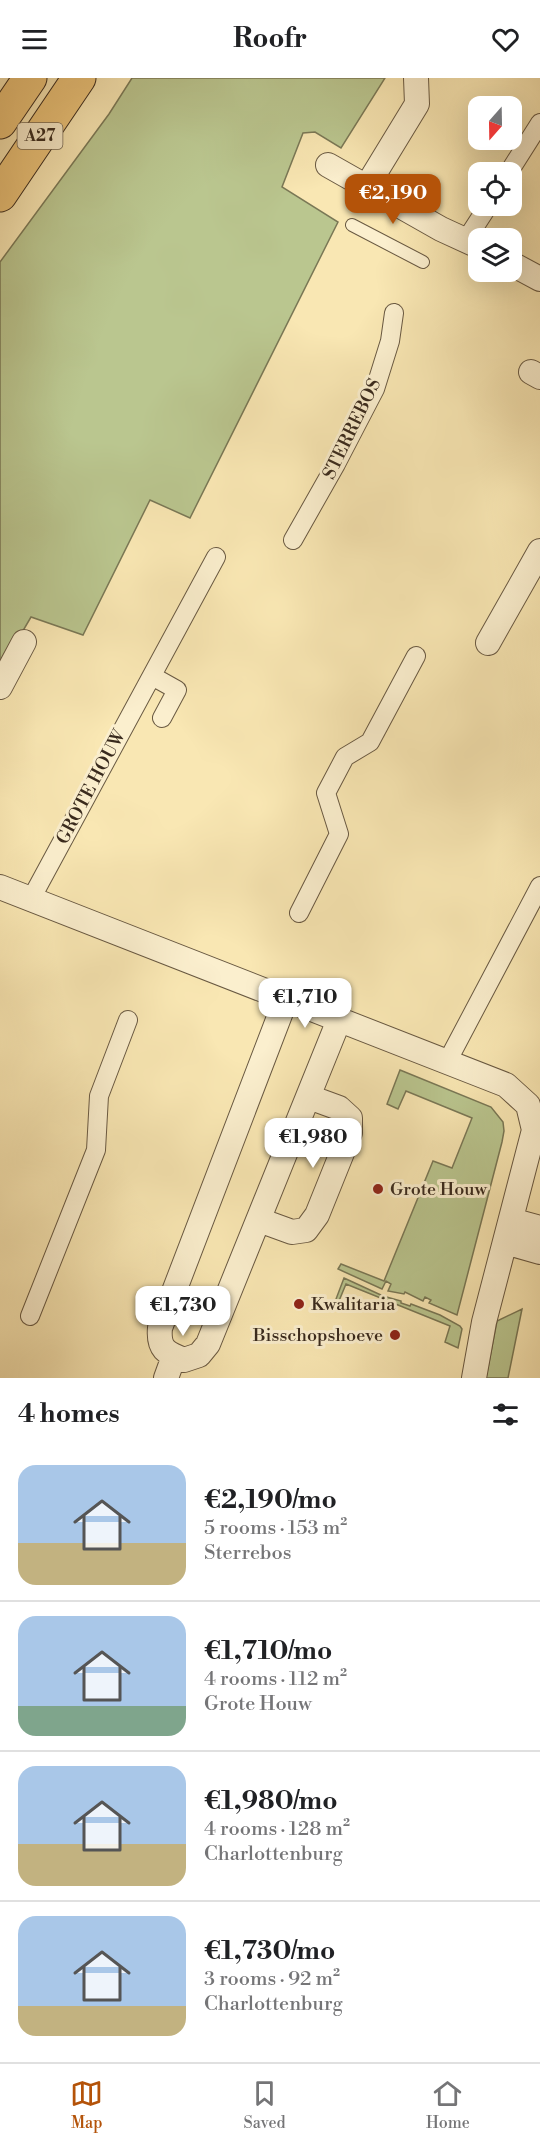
<!DOCTYPE html>
<html lang="en">
<head>
<meta charset="utf-8">
<style>
	body { margin:0; font-family:"Libre Bodoni",serif; background:#f2f2f2; color:#202124; height:100vh; display:flex; flex-direction:column; font-size:22px; white-space:nowrap }
	* { box-sizing:border-box; margin:0 }
	p { font-size:20px; color:#757577 }
	.icon { flex:none; width:33px; height:33px; fill:none; stroke:currentColor; stroke-width:2; stroke-linecap:round; stroke-linejoin:round }
	.map { position:relative; height:1300px; overflow:hidden }
	.panel { display:flex; flex-direction:column; background:#fff; flex:1 }
	.panel>* { flex:none }
	.needle { width:39px; rotate:200deg }
	.buttons { position:absolute; left:468px; top:18px; display:grid; gap:12px }
	.buttons a { display:grid; place-items:center; width:54px; height:54px; border-radius:12px; background:#fff; box-shadow:0 6px 24px #0002; font-size:30px }
	.price { position:absolute; translate:-50% -51px; padding:0 14px; border-radius:12px; background:#fff; color:#222; font-size:20px; line-height:39px; filter:drop-shadow(0 2px 3px #0008) }
	.price::after { content:''; position:absolute; left:50%; top:36px; width:18px; height:14px; margin-left:-9px; background:inherit; clip-path:polygon(0 0,100% 0,50% 100%) }
	.price.selected { background:#b45309; color:#fff }
	ul { padding:0; list-style:none }
	li { display:flex; align-items:center; gap:18px; height:150px; padding:0 18px }
	li+li { border-top:2px solid #e0e0e0 }
	li span { display:grid; place-items:center; flex:none; width:168px; height:120px; border-radius:18px; color:#555 }
	li>.icon { margin-inline-start:auto }
	span .icon { width:72px; height:72px; fill:#fffc; stroke-width:1 }
	li b { font-size:26px }
	h2 { display:flex; justify-content:space-between; align-items:center; height:72px; padding:0 18px; font-size:26px }
	header { display:flex; justify-content:space-between; align-items:center; height:78px; padding:0 18px; background:#fff; font-size:27px; font-weight:700 }
	.dock { display:flex; justify-content:space-around; align-items:center; height:84px; border-top:2px solid #e0e0e0; background:#fff; font-size:16px; color:#757577 }
	.dock a { display:grid; justify-items:center; gap:3px }
	.dock .selected { color:#b45309 }
	.map>svg:first-child { display:block }
</style>
</head>
<body>
<header><svg class="icon" aria-label="menu" viewBox="0 0 24 24"><path d="M4 6h16M4 12h16M4 18h16"/></svg>Roofr<svg class="icon" aria-label="heart" viewBox="0 0 24 24"><path d="M12 20l-8-8c-3-5 5-10 8-4 3-6 11-1 8 4z"/></svg></header>
<div class="map">
<svg width="540" height="1300" viewBox="0 0 540 1300">
	<rect width="100%" height="100%" fill="#f9e7b3"/>
	<filter id="stains"><feTurbulence type="fractalNoise" baseFrequency=".00333" numOctaves="4"/><feColorMatrix values="0 0 0 0 .2 0 0 0 0 .09 0 0 0 0 .02 0 0 0 .5 -.17"/></filter>
	<radialGradient id="worn" r=".72"><stop offset=".6" stop-color="#630" stop-opacity="0"/><stop offset="1" stop-color="#630" stop-opacity=".3"/></radialGradient>
	<!-- green -->
	<path fill="#bac68f" stroke="#7a7856" stroke-width="1.5" d="M132,0H385L341,70L315,54L303,55L282,109L338,144L190,440L150,422L83,557L31,539L0,592V184L109,36Z
		M400,992L491,1029L503,1044L504,1053L502,1064L457,1237L429,1225L431,1222L425,1219L423,1223L405,1214L404,1216L388,1213L391,1206L386,1203L382,1211L338,1191L341,1186L384,1203L433,1083L452,1090L472,1040L406,1013L398,1031L387,1026Z
		M344,1200L383,1218L401,1223V1225L410,1228L411,1226L440,1237L460,1248L462,1251L458,1270L445,1264L450,1248L346,1206L336,1230L333,1229Z
		M522,1231L508,1300H486L497,1243Z"/>
	<g fill="none" stroke-linecap="round" stroke-linejoin="round">
		<!-- service casing -->
		<g stroke="#695942" stroke-width="14">
			<path id="service" d="M352,147L423,184"/>
		</g>
		<!-- pedestrian casing -->
		<g stroke="#695942" stroke-width="20">
			<path id="pedestrian" d="M509,94L540,45
				M466,162L488,128
				M293,462L336,386L375,311L390,263L394,235
				M152,598L177,612L162,640
				M31,821L216,479
				M299,835L339,756L326,715L345,679L370,664L416,578
				M447,984L540,808
				M30,1238L96,1072L99,1018L128,942"/>
		</g>
		<!-- minor casing -->
		<g stroke="#695942" stroke-width="26">
			<path id="minor" d="M328,87L441,151L478,168
				M367,108L417,26L416,0
				M512,186L540,201
				M531,294L540,299
				M488,565L540,473
				M0,609L24,564
				M0,809L506,1007L528,1027L534,1052L484,1244L474,1300
				M286,921L160,1250C158,1271 166,1275 184,1282L199,1277L208,1266L339,942
				M259,1142L292,1154L306,1152L317,1137L350,1055V1040L339,1030L309,1019
				M511,1142L540,1150
				M505,1164L540,1174
				M166,1300L174,1278"/>
		</g>
		<!-- motorway casing -->
		<g stroke="#392a1d" stroke-width="35">
			<path id="motorway" d="M0,44L30,0
				M0,117L79,0"/>
		</g>
		<!-- service -->
		<use href="#service" stroke="#fbefce" stroke-width="12"/>
		<!-- pedestrian -->
		<use href="#pedestrian" stroke="#fbefce" stroke-width="18"/>
		<!-- minor -->
		<use href="#minor" stroke="#fbefce" stroke-width="24"/>
		<!-- motorway -->
		<use href="#motorway" stroke="#ecc47a" stroke-width="33"/>
	</g>
	<!-- markers -->
	<g fill="#8f2418" stroke="#fbefce" stroke-width="2">
		<circle cx="378" cy="1111" r="6"/>
		<circle cx="299" cy="1226" r="6"/>
		<circle cx="395" cy="1257" r="6"/>
	</g>
	<g text-anchor="middle" dominant-baseline="central" stroke-width="6" stroke-linejoin="round" paint-order="stroke">
		<!-- shield labels -->
		<rect fill="#fbefce" stroke="#736552" stroke-width="1.5" x="17.5" y="45" width="45" height="26" rx="4.5"/>
		<g font-size="16" font-weight="bold" fill="#392a1d">
			<text x="40" y="58">A27</text>
		</g>
		<!-- street labels -->
		<g font-size="18" fill="#392a1d" stroke="#fbefce">
			<text transform="translate(352 351) rotate(-64)">STERREBOS</text>
			<text transform="translate(91 709) rotate(-62)">GROTE HOUW</text>
		</g>
		<!-- poi labels -->
		<g font-size="18" fill="#392a1d" stroke="#fbefce" text-anchor="start">
			<text x="390" y="1111">Grote Houw</text>
			<text x="311" y="1226">Kwalitaria</text>
			<text x="383" y="1257" text-anchor="end">Bisschopshoeve</text>
		</g>
	</g>
	<rect width="100%" height="100%" filter="url(#stains)"/>
	<rect width="100%" height="100%" fill="url(#worn)"/>
</svg>
<div class="buttons">
<a><svg class="needle" viewBox="-14 -14 28 28"><path d="M0-13l5 13h-10z" fill="#e53935"/><path d="M0 13l5-13h-10z" fill="#757577"/></svg></a>
<a><svg class="icon" aria-label="locate" viewBox="0 0 24 24"><circle cx="12" cy="12" r="6"/><path d="M12 2v4M12 18v4M2 12h4M18 12h4"/></svg></a>
<a><svg class="icon" aria-label="layers" viewBox="0 0 24 24"><path d="M12 4l9 5-9 5-9-5zM3 14l9 5 9-5"/></svg></a>
</div>
<b class="price selected" style="left:393px;top:147px">€2,190</b>
<b class="price" style="left:305px;top:951px">€1,710</b>
<b class="price" style="left:313px;top:1091px">€1,980</b>
<b class="price" style="left:183px;top:1259px">€1,730</b>
</div>
<section class="panel">
<h2>4 homes<svg class="icon" aria-label="filters" viewBox="0 0 24 24"><path d="M4 7h16M4 17h16"/><circle cx="9" cy="7" r="2"/><circle cx="15" cy="17" r="2"/></svg></h2>
<ul>
<li><span style="background:linear-gradient(#a9c7e8 65%,#c2b280 0)"><svg class="icon" aria-label="home" viewBox="0 0 24 24"><path d="M3 11l9-7 9 7M6 9v11h12V9"/></svg></span><div><b>€2,190/mo</b><p>5 rooms · 153 m²</p><p>Sterrebos</p></div></li>
<li><span style="background:linear-gradient(#a9c7e8 75%,#7fa58c 0)"><svg class="icon" aria-label="home" viewBox="0 0 24 24"><path d="M3 11l9-7 9 7M6 9v11h12V9"/></svg></span><div><b>€1,710/mo</b><p>4 rooms · 112 m²</p><p>Grote Houw</p></div></li>
<li><span style="background:linear-gradient(#a9c7e8 65%,#c2b280 0)"><svg class="icon" aria-label="home" viewBox="0 0 24 24"><path d="M3 11l9-7 9 7M6 9v11h12V9"/></svg></span><div><b>€1,980/mo</b><p>4 rooms · 128 m²</p><p>Charlottenburg</p></div></li>
<li><span style="background:linear-gradient(#a9c7e8 75%,#c2b280 0)"><svg class="icon" aria-label="home" viewBox="0 0 24 24"><path d="M3 11l9-7 9 7M6 9v11h12V9"/></svg></span><div><b>€1,730/mo</b><p>3 rooms · 92 m²</p><p>Charlottenburg</p></div></li>
</ul>
</section>
<nav class="dock">
<a class="selected"><svg class="icon" aria-label="map" viewBox="0 0 24 24"><path d="M3 6l6-2 6 2 6-2v14l-6 2-6-2-6 2zM9 4v14M15 6v14"/></svg>Map</a>
<a><svg class="icon" aria-label="saved" viewBox="0 0 24 24"><path d="M7 4h10v16l-5-4-5 4z"/></svg>Saved</a>
<a><svg class="icon" aria-label="home" viewBox="0 0 24 24"><path d="M3 11l9-7 9 7M6 9v11h12V9"/></svg>Home</a>
</nav>
</body>
</html>
